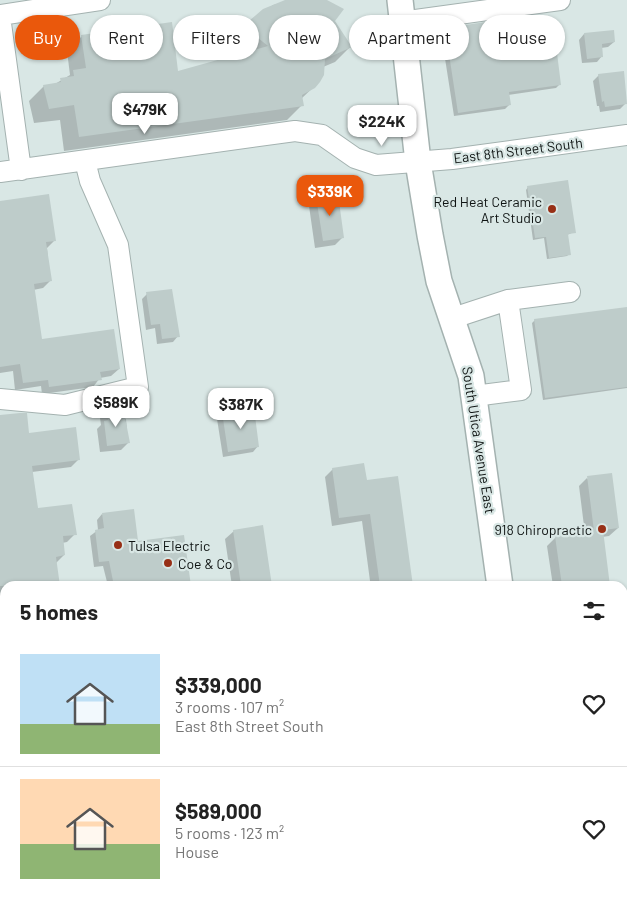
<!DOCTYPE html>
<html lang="en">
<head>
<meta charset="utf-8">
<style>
	body { margin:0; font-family:Barlow,sans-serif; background:#f6f6f6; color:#222; height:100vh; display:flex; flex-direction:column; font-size:19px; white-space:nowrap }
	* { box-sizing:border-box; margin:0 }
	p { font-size:16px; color:#767676 }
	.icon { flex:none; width:28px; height:28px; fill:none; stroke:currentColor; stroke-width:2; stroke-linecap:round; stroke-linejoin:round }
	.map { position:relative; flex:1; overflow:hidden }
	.side { position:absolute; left:0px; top:581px; width:628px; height:321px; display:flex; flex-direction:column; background:#fff; border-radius:15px 15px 0 0; box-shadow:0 1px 4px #0004 }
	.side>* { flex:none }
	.top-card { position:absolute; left:15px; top:15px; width:598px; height:45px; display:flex; gap:10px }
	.price { position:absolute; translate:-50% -42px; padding:0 11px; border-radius:10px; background:#fff; color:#222; font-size:16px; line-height:32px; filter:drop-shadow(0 1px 2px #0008) }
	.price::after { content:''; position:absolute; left:50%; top:30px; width:15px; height:11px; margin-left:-8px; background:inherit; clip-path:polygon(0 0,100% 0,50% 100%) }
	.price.selected { background:#ea580c; color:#fff }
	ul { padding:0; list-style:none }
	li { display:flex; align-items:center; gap:15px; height:125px; padding:0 20px }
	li+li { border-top:1px solid #e0e0e0 }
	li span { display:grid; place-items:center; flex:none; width:140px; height:100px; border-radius:0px; color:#555 }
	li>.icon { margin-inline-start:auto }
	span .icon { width:60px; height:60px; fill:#fffc; stroke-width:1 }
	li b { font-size:21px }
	h2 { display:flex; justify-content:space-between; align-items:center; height:60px; padding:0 20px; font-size:21px }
	.pill { padding:0 18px; border-radius:22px; background:#fff; box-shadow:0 1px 4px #0004; font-size:18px; line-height:45px }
	.pill.selected { background:#ea580c; color:#fff }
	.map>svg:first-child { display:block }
</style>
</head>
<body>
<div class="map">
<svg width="627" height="902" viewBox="0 0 627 902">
	<rect width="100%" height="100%" fill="#d9e7e5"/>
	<!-- shadow -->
	<path fill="#0003" d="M296,0H322L350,47L335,62L323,67L319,82L301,99L302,105L287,120L64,151L60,120L34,123L29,101L44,86L55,84L70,75L67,51L82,36L177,73L245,54L229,41L244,27L273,5Z
		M446,29L500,38L541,40L560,84L556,88L508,95L510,104L505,109L454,116L441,33Z
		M584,34L614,42L608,47L601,48L602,56L597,62L582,63L579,40Z
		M599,75L625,104L620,109L600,112L599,106H597L593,81Z
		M528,187L574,232L567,235L569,254L567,256L547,259L544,238L533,240L526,190Z
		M317,198L343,237L335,245L315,248L309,206Z
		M0,202L54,241L47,248L50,281L43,288L33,290L41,340L119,369L111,376L100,378L93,387L42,394L41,386L15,390L13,371L0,373Z
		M147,294L178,336L173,342L157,344L155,328L146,330L142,299Z
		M627,308V388L543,400L532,323L535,320Z
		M107,411L126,419L128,443L121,450L100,452L97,429L101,425L100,418Z
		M223,414L258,446L253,452L223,457L217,419Z
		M0,417L28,434L79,459L71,467L32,472L37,510L75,534L67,542L62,543L64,555L56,563L59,586H5V630H0Z
		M333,469L366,481L397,477L412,586H356L360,582L370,581L362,521L332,526L325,477Z
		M587,478L618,528L609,536L602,537L609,586H553L547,546L556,537L585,534L579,486Z
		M102,514L137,542L183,536L190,586H108L103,566L94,567L90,536L98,530L97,520Z
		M262,527L270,586H232L225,539L234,531Z
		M622,660H627V725H622Z
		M627,830V902H585V898H622V834Z
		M378,898H479L494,902H377Z"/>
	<!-- building -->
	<path fill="#beccca" d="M285,0H327L344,9L335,21L352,47L325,59L324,75L320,82L315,88L302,95L304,106L79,137L74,105L49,109L43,85L61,82L60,78L74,76L73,70L86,68L81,35L172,22L178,71L268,46L243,26L263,9Z
		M499,20L501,36L541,31L542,39L555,37L561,85L509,92L511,105L458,113L445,28Z
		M614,30L615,42L602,44L603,57L587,59L584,33Z
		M624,71L627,104L605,107L604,101L602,102L598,74Z
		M568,180L576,233L568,234L571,255L549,258L546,237L535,238L527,186Z
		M49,194L56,241L46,242L52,281L34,284L42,339L114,329L120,369L100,372L102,380L49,387L48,380L23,383L20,364L0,367V201Z
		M338,194L344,238L323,241L316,197Z
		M172,289L180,337L162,339L160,324L151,325L146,292Z
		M627,307V387L545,398L534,319Z
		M123,407L130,443L107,446L104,421L108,420L106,410Z
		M254,408L259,447L228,452L222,412Z
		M20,413H27L29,433L76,427L80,460L32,466L38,508L72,504L77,535L63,536L65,555L56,557L60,586H0V415Z
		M364,463L367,480L398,476L413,586H380L370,514L339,518L332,468Z
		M612,473L619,528L603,530L610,586H562L555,536L594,531L587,476Z
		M134,509L138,541L184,535L191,586H114L109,561L99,562L95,530L104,528L102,513Z
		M263,525L272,586H241L233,530Z"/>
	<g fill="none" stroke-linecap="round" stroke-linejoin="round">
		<!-- minor casing -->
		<g stroke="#a4b2b0" stroke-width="22">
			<path id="minor" d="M0,15L100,0
				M0,16L21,170
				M401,22L560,0
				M0,172L295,131L322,135L355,158L376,165L452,159L627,135
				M453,318L508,300L570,292
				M474,396L521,390L508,300
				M0,399L65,405L138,387L118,245L90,181L85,161
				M622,611L627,610
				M622,647H627
				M0,687H5
				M622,751L627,750
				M622,797L627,796
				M122,898L136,902"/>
		</g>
		<!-- major casing -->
		<g stroke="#a4b2b0" stroke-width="28">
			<path id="major" d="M400,0L418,162L430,235L439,281L471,376L500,586
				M544,898V902"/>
		</g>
		<!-- minor -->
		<use href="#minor" stroke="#fff" stroke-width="20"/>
		<!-- major -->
		<use href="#major" stroke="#fff" stroke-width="25"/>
		<!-- rail casing -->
		<g stroke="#444b4a" stroke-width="5.5">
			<path id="rail" d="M0,839L5,840
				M206,898L221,902"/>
		</g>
		<!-- rail -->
		<use href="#rail" stroke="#d9e7e5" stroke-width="4" stroke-dasharray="11" stroke-linecap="butt"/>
	</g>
	<!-- markers -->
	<g fill="#972f16" stroke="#d9e7e5" stroke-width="2">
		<circle cx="552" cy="209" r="5"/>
		<circle cx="602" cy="529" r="5"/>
		<circle cx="118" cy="545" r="5"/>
		<circle cx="168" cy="563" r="5"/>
	</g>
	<g text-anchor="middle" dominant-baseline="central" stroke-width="4.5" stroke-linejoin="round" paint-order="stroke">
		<!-- street labels -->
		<g font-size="14" fill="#0e1312" stroke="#d9e7e5">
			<text transform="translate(518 150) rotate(-7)">East 8th Street South</text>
			<text transform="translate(479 440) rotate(81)">South Utica Avenue East</text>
		</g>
		<!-- poi labels -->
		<g font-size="14" fill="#0e1312" stroke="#d9e7e5" text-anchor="end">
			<text x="542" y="201">Red Heat Ceramic<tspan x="542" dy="16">Art Studio</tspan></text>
			<text x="592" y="529">918 Chiropractic</text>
			<text x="128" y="545" text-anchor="start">Tulsa Electric</text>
			<text x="178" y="563" text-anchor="start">Coe &amp; Co</text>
		</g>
	</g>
</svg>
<b class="price" style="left:145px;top:135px">$479K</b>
<b class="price" style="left:382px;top:147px">$224K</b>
<b class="price selected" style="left:330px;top:217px">$339K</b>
<b class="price" style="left:116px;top:428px">$589K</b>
<b class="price" style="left:241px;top:430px">$387K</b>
<div class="top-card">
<a class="pill selected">Buy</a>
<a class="pill">Rent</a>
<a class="pill">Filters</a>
<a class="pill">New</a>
<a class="pill">Apartment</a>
<a class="pill">House</a>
</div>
<section class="side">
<h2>5 homes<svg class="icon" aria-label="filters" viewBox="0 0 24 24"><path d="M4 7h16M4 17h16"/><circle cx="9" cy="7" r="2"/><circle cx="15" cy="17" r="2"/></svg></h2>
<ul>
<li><span style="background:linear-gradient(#bfe0f5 70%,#8fb573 0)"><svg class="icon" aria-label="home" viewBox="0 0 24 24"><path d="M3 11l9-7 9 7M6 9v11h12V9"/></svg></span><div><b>$339,000</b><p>3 rooms · 107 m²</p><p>East 8th Street South</p></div><svg class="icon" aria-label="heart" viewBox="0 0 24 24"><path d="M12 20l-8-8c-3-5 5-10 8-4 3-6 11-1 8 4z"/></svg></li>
<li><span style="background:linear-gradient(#ffd9b3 65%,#8fb573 0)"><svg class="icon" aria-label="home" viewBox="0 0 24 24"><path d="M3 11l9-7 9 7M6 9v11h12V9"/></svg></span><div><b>$589,000</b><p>5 rooms · 123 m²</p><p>House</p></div><svg class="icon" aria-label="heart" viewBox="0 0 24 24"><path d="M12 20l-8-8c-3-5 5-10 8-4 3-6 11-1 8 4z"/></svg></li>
</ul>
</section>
</div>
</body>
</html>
